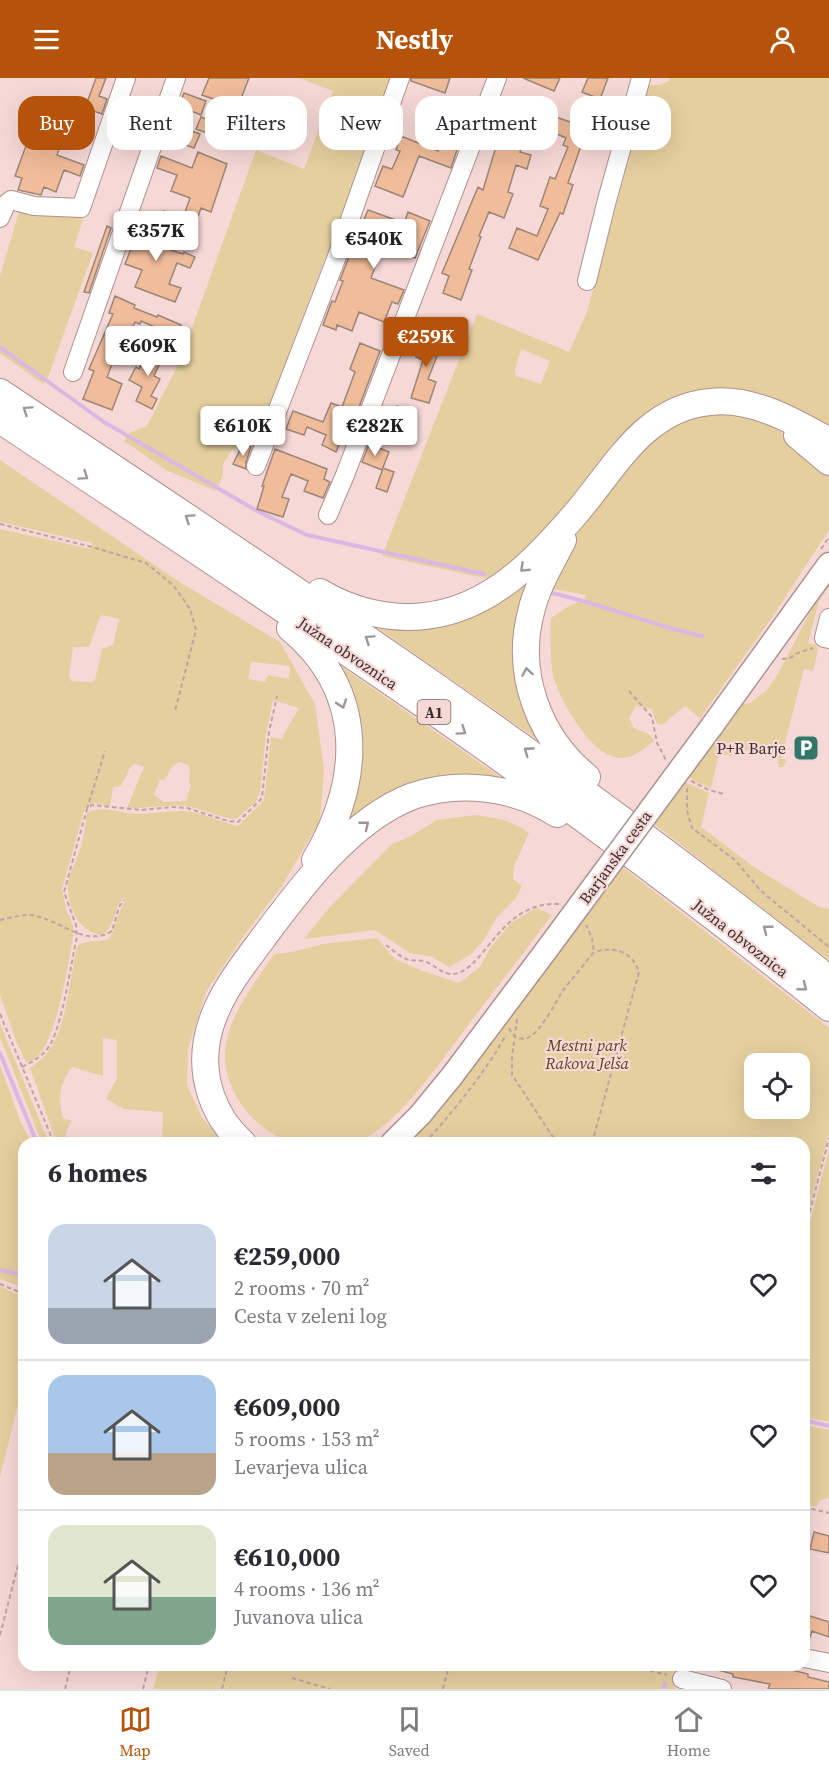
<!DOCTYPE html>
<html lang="en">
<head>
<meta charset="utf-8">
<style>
	body { margin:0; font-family:"Source Serif 4",serif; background:#f7f7f7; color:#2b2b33; height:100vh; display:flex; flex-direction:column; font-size:22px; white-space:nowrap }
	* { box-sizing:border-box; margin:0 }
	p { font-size:20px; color:#7c7c81 }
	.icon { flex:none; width:33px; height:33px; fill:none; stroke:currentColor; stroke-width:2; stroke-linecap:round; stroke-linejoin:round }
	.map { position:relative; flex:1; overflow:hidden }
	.panel { position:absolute; left:18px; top:1059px; width:792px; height:534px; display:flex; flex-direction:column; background:#fff; border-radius:18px; box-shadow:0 6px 24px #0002 }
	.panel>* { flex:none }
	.hud { position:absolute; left:18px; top:18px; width:794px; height:54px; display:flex; gap:12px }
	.controls { position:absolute; left:744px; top:975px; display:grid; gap:12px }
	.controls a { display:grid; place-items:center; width:66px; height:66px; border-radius:12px; background:#fff; box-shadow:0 6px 24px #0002; font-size:30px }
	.price { position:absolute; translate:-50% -51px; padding:0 14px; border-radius:6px; background:#fff; color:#222; font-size:20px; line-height:39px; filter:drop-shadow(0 2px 3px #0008) }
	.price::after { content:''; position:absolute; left:50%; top:36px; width:18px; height:14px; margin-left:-9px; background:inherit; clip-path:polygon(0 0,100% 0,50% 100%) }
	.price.on { background:#b45309; color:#fff }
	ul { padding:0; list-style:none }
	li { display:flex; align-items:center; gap:18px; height:150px; padding:0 30px }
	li+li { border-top:2px solid #e1e1e2 }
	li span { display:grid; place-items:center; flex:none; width:168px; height:120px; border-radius:18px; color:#555 }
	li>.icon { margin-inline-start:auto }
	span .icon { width:72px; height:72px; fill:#fffc; stroke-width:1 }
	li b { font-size:26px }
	h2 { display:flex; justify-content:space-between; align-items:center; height:72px; padding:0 30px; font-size:26px }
	.chip { padding:0 21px; border-radius:18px; background:#fff; box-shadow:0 6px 24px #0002; font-size:21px; line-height:54px }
	.chip.on { background:#b45309; color:#fff }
	header { display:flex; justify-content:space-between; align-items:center; height:78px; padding:0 30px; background:#b45309; color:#fff; font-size:27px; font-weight:700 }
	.dock { display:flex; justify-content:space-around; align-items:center; height:84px; border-top:2px solid #e1e1e2; background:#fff; font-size:16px; color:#7c7c81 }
	.dock a { display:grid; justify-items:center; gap:3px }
	.dock .on { color:#b45309 }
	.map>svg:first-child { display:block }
</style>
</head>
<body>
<header><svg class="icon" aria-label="menu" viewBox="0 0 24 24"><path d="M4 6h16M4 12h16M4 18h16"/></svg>Nestly<svg class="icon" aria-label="person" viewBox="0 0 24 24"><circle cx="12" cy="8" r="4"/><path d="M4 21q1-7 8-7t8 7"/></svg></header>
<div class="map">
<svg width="829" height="1611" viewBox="0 0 829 1611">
	<rect width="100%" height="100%" fill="#f6d9d6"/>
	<!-- green -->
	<path fill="#e5cf9f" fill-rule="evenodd" d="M299,0H394L263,343L252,360L232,372L223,386V397L216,413L166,392L124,363L129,355L147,348L180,283L256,72L304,91L333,13Z
		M670,0H829V356L759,316L725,310L704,311L677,319L650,333L628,352L582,406L545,458L498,503L382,478L477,236L569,274L587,234L649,7H660L669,3ZM521,271L550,283L541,306L516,298L515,292Z
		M21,127L79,138L83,142L74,169L93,175L48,299L43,306L0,275V198Z
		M742,336L772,347L829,394V452L771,541L700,640L685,628L662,647L656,645L652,631L636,628L629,640L634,650L649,656L654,663C644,671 633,680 621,680C592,680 562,625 554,601C550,587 550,555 551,540L569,528L585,521L586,517L548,510C576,453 629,360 692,338C704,333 728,336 742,336Z
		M0,382L181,505L280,564L315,626L324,692L320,742L282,808L245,856L206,914L188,971L187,1007L202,1040L225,1065H162L163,1034L124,1031L106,1021L117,1000V962L103,960V998L72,989C59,1007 58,1019 63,1040L72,1043L66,1054L65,1065H57L30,990C70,966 66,907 78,867C88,862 99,864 109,861C116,849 117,833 126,823L123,820C113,832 116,848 102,857C77,855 64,822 69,799C72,789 77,781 80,772C84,760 85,747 87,735C102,726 121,736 137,736C158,736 177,730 197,735C211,739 224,745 238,748L264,722L271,659L281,661L299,630L273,622L266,657L260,714L256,724L236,741C218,740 202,730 185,728C165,726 146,731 127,730L144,689L136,686L131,688L121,708L113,709L110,728L93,725L85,730L62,811L66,831L73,847V859C68,886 57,964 35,981C33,983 29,983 26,984L17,965L0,917V451L91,471L92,465L0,444ZM103,537L119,541L113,567L102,571L95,602L92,604L71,603L69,598L73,569H89L100,539ZM251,584L290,588L289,601L268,597L265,604L248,601ZM179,684L188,687L190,690L189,704L191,707L186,723L164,724L154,717L160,701L165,702L171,690Z
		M532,494L533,504L541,664L375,548Z
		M829,500V509L819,523L808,565L816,567L818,572L813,593L804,591L781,680L786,682L784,689H778L779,680L734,669L732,678L719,676L711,710L694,703L688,698L740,626L751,625C756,620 760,617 765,614C774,608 805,543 812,530L815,519Z
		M335,584L500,699L502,701H481L335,762L344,745Z
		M683,703L709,715L701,749L754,789L819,829L829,831V882L653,745Z
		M475,737C496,740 512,742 529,755L514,788L513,801L522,808L515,821L497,839L483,863L470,877L449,889L432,879L410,875L375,852L304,861L329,830L391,767L411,758L437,742Z
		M620,787L829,950V1055L804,1149V1065H408ZM754,986H800V1030H754Z
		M536,830L552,837C525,873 497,909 469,946C442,981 399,1047 358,1064C349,1068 335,1065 326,1065C315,1065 300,1068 290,1064C255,1052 225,1015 225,978C225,941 255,905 274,876L292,874L323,866L377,860L395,881L420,892L459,905L480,889L490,870L511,845Z
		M0,946L49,1065H42L0,959Z
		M0,987L21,1045L32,1065H24V1210L0,1201Z
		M829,1071V1344L804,1339V1167Z
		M0,1208L24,1220V1302L0,1399Z
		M804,1347L829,1352V1420L820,1422L816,1429L804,1426Z
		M160,1587H682L675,1611H153Z"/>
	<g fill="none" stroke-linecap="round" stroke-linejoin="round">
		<!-- stream -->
		<path stroke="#ddb6e3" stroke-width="4" d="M0,269L104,344L257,433L307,457L484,496
			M547,514C600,525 650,547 702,558
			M0,975L37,1065
			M0,1192L24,1197
			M804,1342L829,1348
			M669,1591L670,1587
			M664,1611L665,1605"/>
	</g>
	<!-- building -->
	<path fill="#f0bc9a" stroke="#9b8678" stroke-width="1.5" d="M96,0H106L99,18L107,21L102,36L85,30Z
		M209,0H249L242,18L250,21L241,46L225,40L230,27L202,17Z
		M411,0H450L445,15L411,3Z
		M523,0H560L554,13Z
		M588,0H608L600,21L582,14Z
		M184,15L206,23L201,37L179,28Z
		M51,22L85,36L81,45L61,36L60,40L46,34Z
		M516,31L535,39L520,74L531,77L527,91L516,87L508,114L513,116L504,140L489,134L479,158L481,159L469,191L472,192L461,222L443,215L449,198L442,195L478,109L483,112L498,62L508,38L512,40Z
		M201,39L223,48L219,59L196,51Z
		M556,39L573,45L574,42L588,48L568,105L573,107L563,136L560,135L538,182L509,170L517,150L537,158L548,131L540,128L550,99L555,101L568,69L563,67L566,60L550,53Z
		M173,46L200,56L194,70L168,60Z
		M76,48L92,54L87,67L71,61Z
		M48,51L64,58L57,77L84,87L80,98L64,92L56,114L44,109L41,117L18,112L22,100L15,98L27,65L39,70Z
		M401,58L438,73L441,66L457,72L451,90L419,78L403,119L375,108L383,88L392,91L400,73L396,72Z
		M198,74L227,86L211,134L201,130L192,156L160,144L164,133L183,140L190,120L171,113L177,97L157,90L161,78L192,90Z
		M368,132L404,145L408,134L430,143L415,180L384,168L382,171L371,200L404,212L398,226L392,224L384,244L359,234L352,253L337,247L336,252L323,247L332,223L335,224L343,203L340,202L350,176L358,179L368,152L361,149Z
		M142,143L165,151L159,168L183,176L184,174L195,179L190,190L177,185L169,206L181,210L175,224L135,209L142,192L125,186Z
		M107,148L111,150L89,215L84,214Z
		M115,218L135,227L134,230L157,239L158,237L181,247L176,258L141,243L140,246L135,244L122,273L118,271L107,299L122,306L112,332L83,321L94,293L89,291L113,236L109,235Z
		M425,256L443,263L428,301L436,304L429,325L411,320L423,282L416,279Z
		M360,265L380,273L346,364L341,362L336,374L322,367L326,357L307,349L304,357L286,351L293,333L323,344L331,325L342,329L355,294L350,291Z
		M149,269L164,276L154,298L160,301L151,318L157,321L152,331L136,323L142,309L129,302L136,289L139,291Z
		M397,328L415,334L404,366L386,360Z
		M369,366L389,374L382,392L362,384Z
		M247,367L251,369L246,384V391L233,386L240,372Z
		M275,371L327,391L324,401L330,404L323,420L304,413L308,403L291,396L282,419L289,421L283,439L257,431L264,408H262Z
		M383,390L394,394L387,414L376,410Z
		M814,1454L829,1458V1475L810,1471Z
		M804,1536L829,1544V1559L812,1553L807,1569H804Z
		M710,1587H752L773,1591L774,1587H781L791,1589V1592L808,1596V1599L829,1604V1611H768L770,1606L733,1599V1596L710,1590Z"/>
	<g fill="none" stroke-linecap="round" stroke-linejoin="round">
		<!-- minor casing -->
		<g stroke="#ac918f" stroke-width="20">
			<path id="minor" d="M0,140L6,126L11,122L34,128L81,130L126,0
				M587,203L607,122L641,0
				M73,294L176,0
				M256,388L336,181L400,0
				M328,437L345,397L497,0
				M829,540L824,560L829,561
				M804,1580L829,1585
				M682,1601L722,1611"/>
		</g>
		<!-- major casing -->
		<g stroke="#ac918f" stroke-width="25">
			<path id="major" d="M712,648L829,486
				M392,1065L420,1037L452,998L545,874"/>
		</g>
		<!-- highway casing -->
		<g stroke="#ac918f" stroke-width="28">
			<path id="highway" d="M0,314C282,502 565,688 829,901
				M0,342C161,450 324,556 483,668C600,752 716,839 829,930
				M797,357L829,384
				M563,462C551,486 537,508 531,534C515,595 538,659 587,699
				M320,514C351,533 390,542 425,538C491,531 537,481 578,433C616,388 645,330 710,324C752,319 794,343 829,363
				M290,550C367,614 362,702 315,782
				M243,1065C214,1040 200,1000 207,962C214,923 240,891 263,860C301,809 351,741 413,718C461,702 515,709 557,736"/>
		</g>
		<!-- path -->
		<path stroke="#bda5a3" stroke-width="2" stroke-dasharray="4.5 3" stroke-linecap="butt" d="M0,446L92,469L146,485L174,508L190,531L196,552L175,633
			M821,471L829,459
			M782,581L790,580L798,575L813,570
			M629,613L652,639L657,665L666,682
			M691,703L709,712L724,716
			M687,710V733L692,750L735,782L761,813L829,869
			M87,731L105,673
			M0,842C9,840 19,837 28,837C57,838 84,871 112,853L119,829L124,822
			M386,867C393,872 401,880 409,882C414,883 419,882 423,883C433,885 441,896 452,896C485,895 498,823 559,826
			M0,936L54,1065
			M517,941L512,979V997L557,1065
			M509,950C512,957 518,963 527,960C540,956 556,923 564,911C574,899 584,886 594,874L592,860L586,847
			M22,989C34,983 45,977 51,965C64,939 70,889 77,859L76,847L64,814L87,731L92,727L141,732L173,729L187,730L228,743L238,744L262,720L269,654L277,618
			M369,1065L376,1060
			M425,1065C455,1031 484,996 506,957
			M592,1065L639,894C632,873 614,868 594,874
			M804,1156L829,1060
			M0,1206L24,1216
			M804,1429L829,1435
			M0,1557L24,1464
			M628,1587L667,1597
			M292,1600L330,1611
			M65,1611L71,1587
			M143,1611L149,1587
			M222,1611L228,1587
			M443,1611L449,1587"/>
		<!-- minor -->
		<use href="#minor" stroke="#fff" stroke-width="18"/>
		<!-- major -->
		<use href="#major" stroke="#fff" stroke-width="22"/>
		<!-- highway -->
		<use href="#highway" stroke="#fff" stroke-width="26"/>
		<!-- major-bridge casing -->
		<g stroke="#ac918f" stroke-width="25" stroke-linecap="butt">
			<path id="major-bridge" d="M545,874L712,648"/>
		</g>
		<!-- major-bridge -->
		<use href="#major-bridge" stroke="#fff" stroke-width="22"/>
	</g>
	<!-- one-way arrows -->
	<defs><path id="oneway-chevron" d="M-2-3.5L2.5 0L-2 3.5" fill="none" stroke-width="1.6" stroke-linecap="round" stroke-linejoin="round" transform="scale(1.5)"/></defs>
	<g stroke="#9d9897">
		<use href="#oneway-chevron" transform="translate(27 332) rotate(-146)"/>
		<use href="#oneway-chevron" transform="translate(84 398) rotate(34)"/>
		<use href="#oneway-chevron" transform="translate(189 440) rotate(-146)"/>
		<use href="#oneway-chevron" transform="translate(524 490) rotate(136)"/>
		<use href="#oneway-chevron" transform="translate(369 561) rotate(-146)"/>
		<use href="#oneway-chevron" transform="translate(527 594) rotate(-99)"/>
		<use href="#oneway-chevron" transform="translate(342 626) rotate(71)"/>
		<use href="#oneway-chevron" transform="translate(462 653) rotate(35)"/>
		<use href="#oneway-chevron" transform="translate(528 673) rotate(-144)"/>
		<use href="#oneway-chevron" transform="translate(365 747) rotate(-39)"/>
		<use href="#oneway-chevron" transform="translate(767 851) rotate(-142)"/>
		<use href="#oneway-chevron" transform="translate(803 909) rotate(39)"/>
	</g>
	<!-- icons -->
	<defs>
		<g id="parking-square" transform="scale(1.35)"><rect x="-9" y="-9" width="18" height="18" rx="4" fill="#317669" stroke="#f6d9d6"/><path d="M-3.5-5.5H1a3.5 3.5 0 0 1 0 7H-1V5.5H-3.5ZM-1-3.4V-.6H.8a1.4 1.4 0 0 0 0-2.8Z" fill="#fff"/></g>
	</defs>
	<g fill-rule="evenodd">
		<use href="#parking-square" x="806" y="670"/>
	</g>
	<g text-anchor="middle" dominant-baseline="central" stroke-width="4.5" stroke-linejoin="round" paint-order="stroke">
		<!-- shield labels -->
		<rect fill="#f6d9d6" stroke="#736361" stroke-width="1.5" x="417.5" y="622" width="33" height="24" rx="4.5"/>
		<g font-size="15" font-weight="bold" fill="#3b302f">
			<text x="434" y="634">A1</text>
		</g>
		<!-- street labels -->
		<g font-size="16" fill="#3b302f" stroke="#f6d9d6">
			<text transform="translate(348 575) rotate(34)">Južna obvoznica</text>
			<text transform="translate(615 779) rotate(-54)">Barjanska cesta</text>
			<text transform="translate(741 860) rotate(38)">Južna obvoznica</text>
		</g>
		<!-- poi labels -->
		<g font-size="16" fill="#3b302f" stroke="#f6d9d6" text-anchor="end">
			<text x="786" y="670">P+R Barje</text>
		</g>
		<!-- park labels -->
		<g font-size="16" font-style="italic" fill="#57451b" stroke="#f6d9d6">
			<text x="587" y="967">Mestni park<tspan x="587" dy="18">Rakova Jelša</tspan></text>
		</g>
	</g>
</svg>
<div class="controls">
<a><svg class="icon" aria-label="locate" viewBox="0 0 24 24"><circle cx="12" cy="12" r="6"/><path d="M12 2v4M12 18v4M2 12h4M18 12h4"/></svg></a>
</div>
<b class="price" style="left:156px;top:184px">€357K</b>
<b class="price" style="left:374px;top:192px">€540K</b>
<b class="price on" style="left:426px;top:290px">€259K</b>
<b class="price" style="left:148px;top:299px">€609K</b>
<b class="price" style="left:243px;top:379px">€610K</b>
<b class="price" style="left:375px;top:379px">€282K</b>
<div class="hud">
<a class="chip on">Buy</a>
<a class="chip">Rent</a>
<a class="chip">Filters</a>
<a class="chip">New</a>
<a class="chip">Apartment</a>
<a class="chip">House</a>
</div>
<section class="panel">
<h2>6 homes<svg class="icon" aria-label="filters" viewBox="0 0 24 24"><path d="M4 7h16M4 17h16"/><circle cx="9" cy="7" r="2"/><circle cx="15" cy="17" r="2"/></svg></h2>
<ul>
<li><span style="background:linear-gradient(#c9d6e8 70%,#9aa5b1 0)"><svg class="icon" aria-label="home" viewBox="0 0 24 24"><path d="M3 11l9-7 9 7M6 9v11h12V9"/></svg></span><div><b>€259,000</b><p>2 rooms · 70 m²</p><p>Cesta v zeleni log</p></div><svg class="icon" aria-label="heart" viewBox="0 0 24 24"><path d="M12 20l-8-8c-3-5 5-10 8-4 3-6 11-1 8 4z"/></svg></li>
<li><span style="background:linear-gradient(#a9c7e8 65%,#b9a48a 0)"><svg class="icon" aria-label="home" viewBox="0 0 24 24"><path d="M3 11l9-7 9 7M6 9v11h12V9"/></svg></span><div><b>€609,000</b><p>5 rooms · 153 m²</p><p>Levarjeva ulica</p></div><svg class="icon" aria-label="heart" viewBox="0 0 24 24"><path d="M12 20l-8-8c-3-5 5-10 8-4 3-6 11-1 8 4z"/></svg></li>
<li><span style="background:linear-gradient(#dfe7d0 60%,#7fa58c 0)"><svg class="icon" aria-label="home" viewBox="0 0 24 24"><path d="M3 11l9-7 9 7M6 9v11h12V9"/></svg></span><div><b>€610,000</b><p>4 rooms · 136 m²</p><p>Juvanova ulica</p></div><svg class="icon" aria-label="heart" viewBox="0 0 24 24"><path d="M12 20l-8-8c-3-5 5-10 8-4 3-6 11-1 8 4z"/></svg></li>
</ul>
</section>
</div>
<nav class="dock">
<a class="on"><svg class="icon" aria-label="map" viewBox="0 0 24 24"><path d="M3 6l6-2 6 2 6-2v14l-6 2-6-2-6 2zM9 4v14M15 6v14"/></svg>Map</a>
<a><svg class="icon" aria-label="saved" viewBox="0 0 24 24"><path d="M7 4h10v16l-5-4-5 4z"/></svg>Saved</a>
<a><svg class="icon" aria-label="home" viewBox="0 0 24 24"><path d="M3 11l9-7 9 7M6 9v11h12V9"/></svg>Home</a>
</nav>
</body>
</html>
